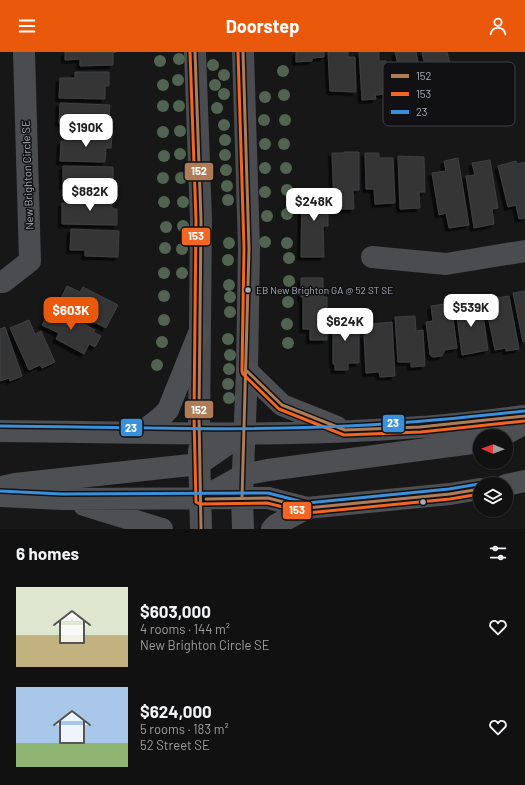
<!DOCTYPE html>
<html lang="en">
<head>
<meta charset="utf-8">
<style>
	body { margin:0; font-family:Barlow,sans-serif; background:#1e1f1f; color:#f1f3f6; height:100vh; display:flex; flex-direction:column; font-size:15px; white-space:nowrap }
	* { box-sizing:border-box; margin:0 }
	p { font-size:13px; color:#9c9d9f }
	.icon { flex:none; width:22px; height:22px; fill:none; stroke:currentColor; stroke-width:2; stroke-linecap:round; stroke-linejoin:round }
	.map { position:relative; height:477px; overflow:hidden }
	.sheet { display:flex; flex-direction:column; background:#111; flex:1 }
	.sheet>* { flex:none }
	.needle { width:26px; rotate:271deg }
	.controls { position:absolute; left:473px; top:377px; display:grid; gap:8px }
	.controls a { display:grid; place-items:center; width:40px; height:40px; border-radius:50%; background:#111; box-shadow:0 1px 3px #0004,0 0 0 1px #303131; font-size:20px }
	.price { position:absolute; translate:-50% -34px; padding:0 9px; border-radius:8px; background:#fff; color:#222; font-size:13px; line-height:26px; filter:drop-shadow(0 1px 2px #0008) }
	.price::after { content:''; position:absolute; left:50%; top:24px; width:12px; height:9px; margin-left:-6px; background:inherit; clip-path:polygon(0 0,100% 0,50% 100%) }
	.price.on { background:#ea580c; color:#fff }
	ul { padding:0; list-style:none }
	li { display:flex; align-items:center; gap:12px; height:100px; padding:0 16px }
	li span { display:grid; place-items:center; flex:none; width:112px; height:80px; border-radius:0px; color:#555 }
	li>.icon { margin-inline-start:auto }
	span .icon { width:48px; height:48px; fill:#fffc; stroke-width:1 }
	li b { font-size:17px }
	h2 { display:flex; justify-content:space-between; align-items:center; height:48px; padding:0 16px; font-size:17px }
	header { display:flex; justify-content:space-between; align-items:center; height:52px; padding:0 16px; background:#ea580c; color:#fff; font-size:18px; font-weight:700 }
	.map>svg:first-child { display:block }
</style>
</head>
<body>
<header><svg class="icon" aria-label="menu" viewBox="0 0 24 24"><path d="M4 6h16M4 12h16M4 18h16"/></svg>Doorstep<svg class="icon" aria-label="person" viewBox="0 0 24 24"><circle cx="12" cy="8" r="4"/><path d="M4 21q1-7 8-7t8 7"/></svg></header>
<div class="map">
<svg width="525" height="477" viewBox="0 0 525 477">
	<defs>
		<filter id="shadow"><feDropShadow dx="-3.5" dy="3.5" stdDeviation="0" flood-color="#0009"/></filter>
	</defs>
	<rect width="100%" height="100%" fill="#171717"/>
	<!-- building -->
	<path fill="#353536" stroke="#3f4043" filter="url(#shadow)" d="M65,0H116L113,1V13L80,14V7L65,8Z
		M296,0H324V5L312,6V9L296,10Z
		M328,0H348V5H355L356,40L330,39Z
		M359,0H379V9H386L387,42L375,43L376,47L362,48Z
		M395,0H416L425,44L412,47L410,40L399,43L392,13L398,12Z
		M422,0H447L454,28L437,32L435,21L427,23Z
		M75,20H109V34H105V47L59,46L60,26H75Z
		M60,51L110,53L108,77H73V71H59Z
		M79,82H112L111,96H106L105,110L60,109L61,89H79Z
		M344,100H359V138H353L354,157H334L332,101H344Z
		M365,101H379V106H393L395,151L375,152L374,137H366Z
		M398,104L424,105L425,140H419L420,156L400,157Z
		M458,106L469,173L449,176L446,161L439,163L432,121L446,119L444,109Z
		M490,108L498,156L492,157L494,172L474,176L466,124L475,123L472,111Z
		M516,109L517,112L525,110V166L519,167L516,153L508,155L498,114Z
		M63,114L113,115V128H109L108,139L78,138V135L63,134Z
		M302,137H328V174H323L324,205H301Z
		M80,146H112V157H117V173L62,172V151L80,152Z
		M71,177L119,179L118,205L85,204V198H70Z
		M301,226H323V245H327V288H310V277H303V245H301Z
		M67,234L80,240L83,235L118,253L106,276L58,252Z
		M525,239V289L523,290L513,241Z
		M509,244L519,297L506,299V296L495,298L488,264L492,263L489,247Z
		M474,248L476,264L483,263L488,298L462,303L455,250Z
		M451,251L457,296L445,298L442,304L433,305L430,303L426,270L433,269L431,254Z
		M52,254L66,261L64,264L70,267L71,265L95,278L93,280L101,284L95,295L89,292L84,302L56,287L59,281L42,273Z
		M333,262L354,263L353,278H359V311H348V318H335V312H333Z
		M415,264L416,279L423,278L425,314L411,315V310H398L395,265Z
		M29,268L35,282L41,279L55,310L42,316L40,313L29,318L10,276Z
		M392,270L395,324L380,325L379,320L366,321L364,283L371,282V272Z
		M5,275L22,324L10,329L9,326L0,329V277Z"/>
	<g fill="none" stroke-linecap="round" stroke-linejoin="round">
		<!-- minor -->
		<path stroke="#4b4c50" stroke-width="22" d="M195,0L201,168L199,381
			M372,205L446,212L525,199
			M0,230H3L30,209L24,0
			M242,443L247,319L249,196L243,0"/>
		<!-- major -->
		<path stroke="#4d4f52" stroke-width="22" d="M247,319L282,353L337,375
			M0,379C140,380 280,386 420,375C455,373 490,368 525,364
			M142,380L160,366L168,358L199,281
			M502,384L525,371
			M199,398L201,477
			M506,433L525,429
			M1,435L15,432L199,412L244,381
			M0,444L62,447L268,446L307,456L450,442L480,437
			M202,446L243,423L268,418L480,390
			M242,446L243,477
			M84,453L162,477
			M272,477L276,473L307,456"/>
		<!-- bus-1 casing -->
		<g stroke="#111113" stroke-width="6">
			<path id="bus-1" d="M195,0L201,168L199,364L201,477
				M247,319L282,353L345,378L420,375L525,364
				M242,446L249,197L243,0
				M206,447L268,446L307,456L450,442L480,437"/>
		</g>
		<!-- bus-2 casing -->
		<g stroke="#111113" stroke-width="6">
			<path id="bus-2" d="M190,0L196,168L194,364L196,450L200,452L267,451L307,461L450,447L480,442
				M238,0L244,196L242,319L243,322L279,357L344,383L421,380L525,369"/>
		</g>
		<!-- bus-3 casing -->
		<g stroke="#111113" stroke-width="6">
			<path id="bus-3" d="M0,374C123,375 246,380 368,373C421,370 472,365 524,359
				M0,439L62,442L268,441L307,451L449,437L479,432"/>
		</g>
		<!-- bus-1 -->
		<use href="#bus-1" stroke="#b07c57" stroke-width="3"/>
		<!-- bus-2 -->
		<use href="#bus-2" stroke="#f26522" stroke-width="3"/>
		<!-- bus-3 -->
		<use href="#bus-3" stroke="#3a90db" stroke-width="3"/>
	</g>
	<!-- trees -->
	<g fill="#506451">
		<circle cx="179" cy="7" r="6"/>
		<circle cx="160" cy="9" r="6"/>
		<circle cx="213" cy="13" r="6"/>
		<circle cx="283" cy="19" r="6"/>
		<circle cx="224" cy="23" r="6"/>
		<circle cx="178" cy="28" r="6"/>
		<circle cx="163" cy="33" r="6"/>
		<circle cx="215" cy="33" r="6"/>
		<circle cx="224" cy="42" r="6"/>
		<circle cx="284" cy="43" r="6"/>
		<circle cx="265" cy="45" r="6"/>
		<circle cx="163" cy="54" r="6"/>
		<circle cx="179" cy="54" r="6"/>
		<circle cx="217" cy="56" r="6"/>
		<circle cx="264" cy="68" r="6"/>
		<circle cx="285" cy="68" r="6"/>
		<circle cx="224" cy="73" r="6"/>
		<circle cx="180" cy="79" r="6"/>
		<circle cx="163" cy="80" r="6"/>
		<circle cx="225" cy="88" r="6"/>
		<circle cx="265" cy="92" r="6"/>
		<circle cx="284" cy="92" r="6"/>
		<circle cx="180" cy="102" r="6"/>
		<circle cx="225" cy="103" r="6"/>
		<circle cx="164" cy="104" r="6"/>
		<circle cx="265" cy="116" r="6"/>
		<circle cx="286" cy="116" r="6"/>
		<circle cx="226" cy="118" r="6"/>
		<circle cx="163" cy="126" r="6"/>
		<circle cx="181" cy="126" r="6"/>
		<circle cx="227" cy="134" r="6"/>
		<circle cx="287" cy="138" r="6"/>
		<circle cx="265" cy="140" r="6"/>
		<circle cx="228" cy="148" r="6"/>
		<circle cx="164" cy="150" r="6"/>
		<circle cx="183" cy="150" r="6"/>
		<circle cx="287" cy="162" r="6"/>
		<circle cx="267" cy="164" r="6"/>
		<circle cx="183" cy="174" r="6"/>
		<circle cx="166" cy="175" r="6"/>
		<circle cx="265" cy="190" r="6"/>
		<circle cx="229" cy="191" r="6"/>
		<circle cx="287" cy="191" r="6"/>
		<circle cx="165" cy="196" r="6"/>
		<circle cx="182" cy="197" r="6"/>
		<circle cx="289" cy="206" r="6"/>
		<circle cx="228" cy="208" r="6"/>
		<circle cx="164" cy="221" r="6"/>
		<circle cx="182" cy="221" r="6"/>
		<circle cx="289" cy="229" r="6"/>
		<circle cx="229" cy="233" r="6"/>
		<circle cx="164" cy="244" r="6"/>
		<circle cx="230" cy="245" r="6"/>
		<circle cx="288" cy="250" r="6"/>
		<circle cx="230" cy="260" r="6"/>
		<circle cx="164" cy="268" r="6"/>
		<circle cx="287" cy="272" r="6"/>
		<circle cx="228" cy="287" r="6"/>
		<circle cx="162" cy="290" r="6"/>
		<circle cx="288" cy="291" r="6"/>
		<circle cx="230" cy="303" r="6"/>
		<circle cx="157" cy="313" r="6"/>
		<circle cx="229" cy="317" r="6"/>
		<circle cx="228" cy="332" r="6"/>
		<circle cx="229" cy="346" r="6"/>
	</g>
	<!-- markers -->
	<g fill="#a8adb8" stroke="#111113" stroke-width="1.5">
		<circle cx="248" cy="238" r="3.5"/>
		<circle cx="423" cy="450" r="3.5"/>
	</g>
	<g text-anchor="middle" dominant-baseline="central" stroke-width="3" stroke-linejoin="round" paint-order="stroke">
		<!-- bus labels -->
		<g font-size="10" fill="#a8adb8" stroke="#111113" text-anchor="start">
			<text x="256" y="238">EB New Brighton GA @ 52 ST SE</text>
		</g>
		<!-- street labels -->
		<g font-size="11" fill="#a8adb8" stroke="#111113">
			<text transform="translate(27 123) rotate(-92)">New Brighton Circle SE</text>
		</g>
	</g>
	<!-- legend -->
	<rect x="383" y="10" width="132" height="64" rx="6" fill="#111113" stroke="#3e4045" stroke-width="1"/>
	<rect x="391" y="22" width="18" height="4" fill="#b07c57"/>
	<rect x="391" y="40" width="18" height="4" fill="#f26522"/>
	<rect x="391" y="58" width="18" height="4" fill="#3a90db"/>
	<g font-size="11" fill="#a8adb8">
		<text x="416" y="28">152</text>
		<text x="416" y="46">153</text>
		<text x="416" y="64">23</text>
	</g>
	<g stroke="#111113" stroke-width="1.5">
		<rect x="184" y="110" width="30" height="19" rx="4" fill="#b07c57"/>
		<rect x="181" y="175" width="30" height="19" rx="4" fill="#f26522"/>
		<rect x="184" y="348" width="30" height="19" rx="4" fill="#b07c57"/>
		<rect x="382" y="362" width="23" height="19" rx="4" fill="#3a90db"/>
		<rect x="120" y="366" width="23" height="19" rx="4" fill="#3a90db"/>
		<rect x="282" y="449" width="30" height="19" rx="4" fill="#f26522"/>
	</g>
	<g font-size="11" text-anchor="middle" font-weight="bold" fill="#fff">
		<text x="199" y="123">152</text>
		<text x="196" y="188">153</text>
		<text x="199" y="362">152</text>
		<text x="393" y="375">23</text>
		<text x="131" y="380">23</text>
		<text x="297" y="462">153</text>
	</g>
</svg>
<div class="controls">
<a><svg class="needle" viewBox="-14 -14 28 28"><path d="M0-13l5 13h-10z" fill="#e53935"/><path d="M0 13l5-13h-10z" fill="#9c9d9f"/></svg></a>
<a><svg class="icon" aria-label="layers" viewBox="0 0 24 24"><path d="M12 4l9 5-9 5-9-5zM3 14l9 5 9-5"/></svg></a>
</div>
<b class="price" style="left:86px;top:96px">$190K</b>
<b class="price" style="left:90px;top:160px">$882K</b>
<b class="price" style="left:314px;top:170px">$248K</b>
<b class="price" style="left:471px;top:276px">$539K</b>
<b class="price on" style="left:71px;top:279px">$603K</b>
<b class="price" style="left:345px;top:290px">$624K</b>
</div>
<section class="sheet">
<h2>6 homes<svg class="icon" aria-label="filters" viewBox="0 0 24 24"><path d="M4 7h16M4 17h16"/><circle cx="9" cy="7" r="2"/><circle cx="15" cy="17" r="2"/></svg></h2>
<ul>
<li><span style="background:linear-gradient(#dfe7d0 60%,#c2b280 0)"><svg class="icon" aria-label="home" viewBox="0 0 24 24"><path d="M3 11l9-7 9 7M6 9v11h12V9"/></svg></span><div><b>$603,000</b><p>4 rooms · 144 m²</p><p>New Brighton Circle SE</p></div><svg class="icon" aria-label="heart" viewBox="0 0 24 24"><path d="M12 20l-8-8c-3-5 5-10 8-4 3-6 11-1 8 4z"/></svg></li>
<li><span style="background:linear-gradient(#a9c7e8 70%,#8fb573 0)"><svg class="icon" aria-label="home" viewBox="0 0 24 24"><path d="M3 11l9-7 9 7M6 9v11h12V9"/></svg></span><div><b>$624,000</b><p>5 rooms · 183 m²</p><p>52 Street SE</p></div><svg class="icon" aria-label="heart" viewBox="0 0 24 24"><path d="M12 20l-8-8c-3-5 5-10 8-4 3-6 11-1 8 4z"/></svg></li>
</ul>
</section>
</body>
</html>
